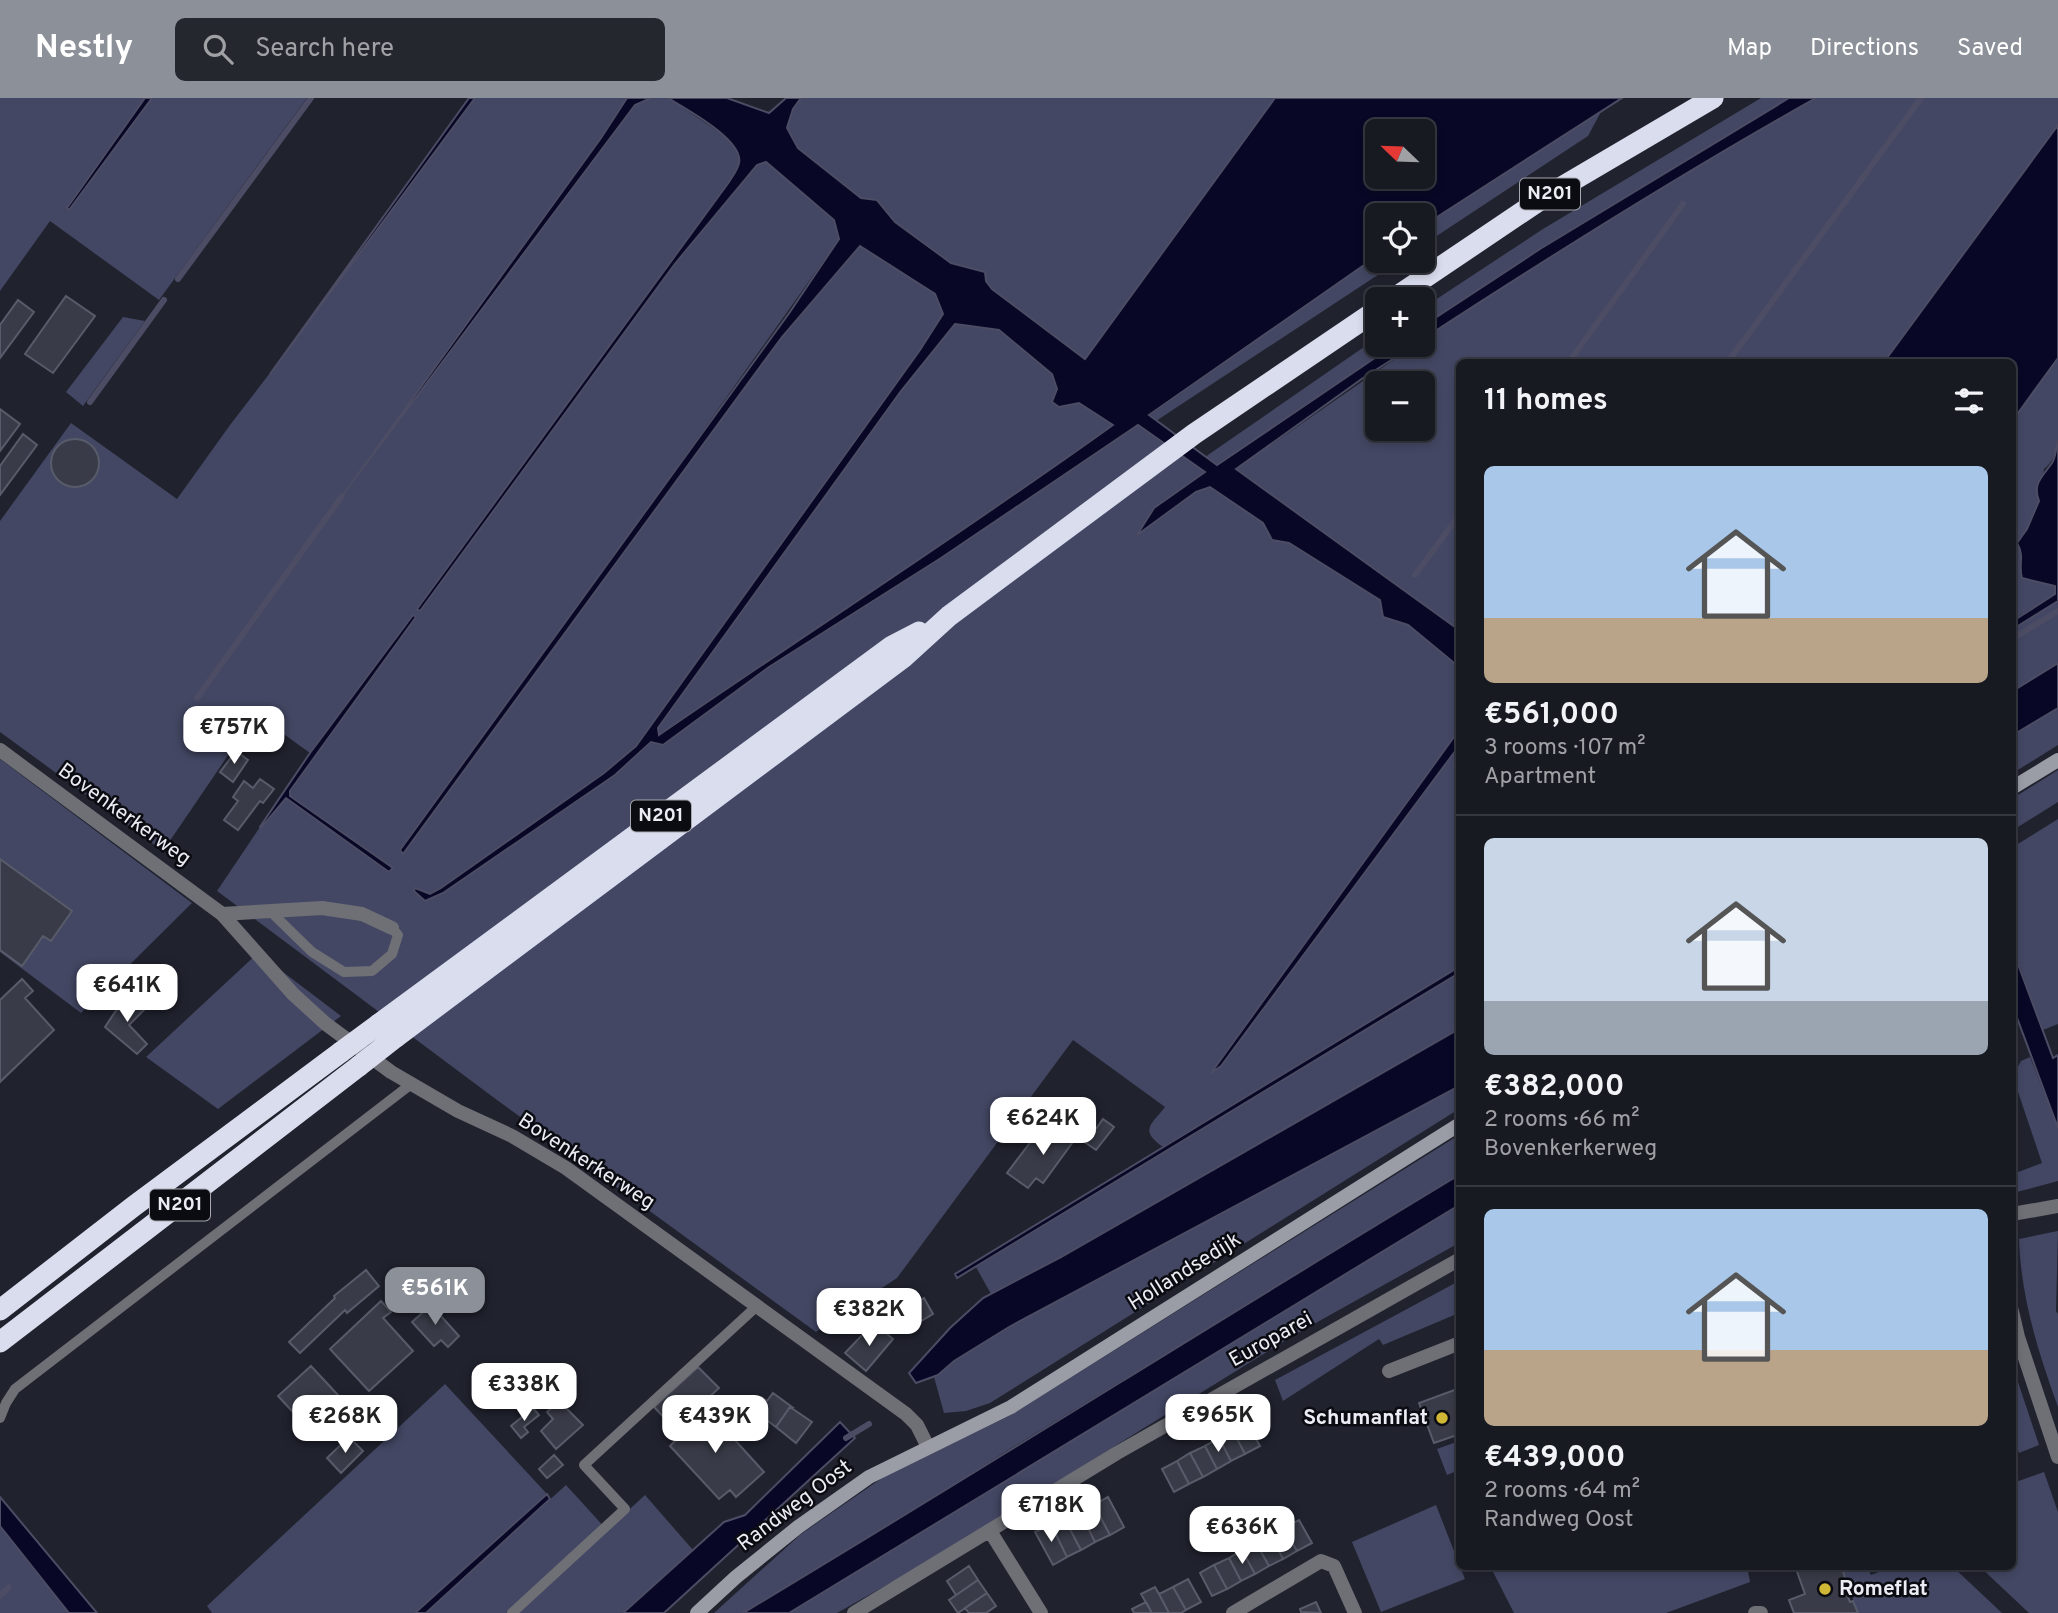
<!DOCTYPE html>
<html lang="en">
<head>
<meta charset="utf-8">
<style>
	body { margin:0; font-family:Overpass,sans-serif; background:#25272f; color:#f1f3f6; height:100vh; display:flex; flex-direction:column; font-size:26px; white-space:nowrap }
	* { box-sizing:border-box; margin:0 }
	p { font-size:23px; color:#9fa1a5 }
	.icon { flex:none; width:38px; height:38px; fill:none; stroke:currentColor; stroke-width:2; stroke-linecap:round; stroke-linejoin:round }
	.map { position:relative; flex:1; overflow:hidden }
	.side { position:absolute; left:1456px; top:261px; width:560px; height:1211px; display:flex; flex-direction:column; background:#181a22; border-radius:10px; box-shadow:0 4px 10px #0003,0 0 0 2px #363840 }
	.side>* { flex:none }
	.needle { width:46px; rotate:293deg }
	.fabs { position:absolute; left:1365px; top:21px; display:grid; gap:14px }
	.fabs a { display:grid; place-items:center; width:70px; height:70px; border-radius:10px; background:#181a22; box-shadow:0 4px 10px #0003,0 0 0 2px #363840; font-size:35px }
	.price { position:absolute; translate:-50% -60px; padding:0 16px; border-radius:14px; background:#fff; color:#222; font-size:23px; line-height:46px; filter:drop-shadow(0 2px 4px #0008) }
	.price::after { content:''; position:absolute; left:50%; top:42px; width:21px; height:16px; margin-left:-10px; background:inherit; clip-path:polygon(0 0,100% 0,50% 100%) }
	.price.selected { background:#8c9099; color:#fff }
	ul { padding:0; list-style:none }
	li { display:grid; align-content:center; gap:14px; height:371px; padding:0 28px }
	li+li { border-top:2px solid #363840 }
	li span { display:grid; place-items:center; height:217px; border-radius:10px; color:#555 }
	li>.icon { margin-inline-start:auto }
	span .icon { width:126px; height:126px; fill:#fffc; stroke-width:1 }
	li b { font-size:30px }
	h2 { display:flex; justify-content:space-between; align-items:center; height:84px; padding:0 28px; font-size:30px }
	header { display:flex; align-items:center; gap:42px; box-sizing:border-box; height:98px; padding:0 35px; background:#8c9099; color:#fff }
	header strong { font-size:33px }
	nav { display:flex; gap:38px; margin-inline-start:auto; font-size:24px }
	.search { width:490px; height:63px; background:#25272f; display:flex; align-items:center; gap:18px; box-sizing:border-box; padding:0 24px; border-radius:10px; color:#9fa1a5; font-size:26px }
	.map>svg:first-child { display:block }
</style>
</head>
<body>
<header>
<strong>Nestly</strong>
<div class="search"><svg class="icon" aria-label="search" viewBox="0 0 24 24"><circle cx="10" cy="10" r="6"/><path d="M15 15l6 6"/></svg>Search here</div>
<nav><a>Map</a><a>Directions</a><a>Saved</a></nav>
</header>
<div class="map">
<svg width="2058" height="1515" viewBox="0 0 2058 1515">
	<rect width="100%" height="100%" fill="#20222e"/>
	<!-- green -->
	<path fill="#434763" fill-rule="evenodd" d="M0,0H145L67,109L69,112L152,0H307L159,202L50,123L0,193Z
		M475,0H627L601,40L377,350L635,7L651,0H668L725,38L737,50L740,64L729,84L418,511L674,167L757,67L765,64L835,122L839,141L403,755L782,239L860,148L935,196L943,216L920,252L636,648L604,675L441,790L430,796L415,790L425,803L443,795L615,677L659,637L658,630L901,293L955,226L998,232L1052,276L1057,291L1079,305L1138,327L1206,374L1154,410L1138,436L1196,394L1210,389L1263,425L1272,442L1289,445L1380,502L1383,519L1408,527L1459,569V632L1213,973L1221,968L1459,648V869L1163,1049C1139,1032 1151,1027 1165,1009L1073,942L897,1180L816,1234L497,1002L217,793L260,729L286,700L388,774L392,770L290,698V693L415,518L413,517L310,655L260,619L231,653L163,753L0,634V423L71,325L177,401L230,327L313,219Z
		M801,0H1275L1085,262L992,191L986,183L985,174L951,166L895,124L877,102L861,100L798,50L787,30L793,11Z
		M1761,0H1789L1540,151L1423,228V210L1543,131Z
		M1816,0H2058V27L1884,264H1460L1459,532L1236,371L1415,247H1423V241C1552,157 1682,75 1816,0ZM1377,285H1423V331H1377Z
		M1603,10L1588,38L1423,147V128Z
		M1377,158V163H1399L1156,323L1149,318Z
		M123,219L145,223L83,308L66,294Z
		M1377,240V247H1394L1217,367L1205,359Z
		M2058,260V342C2056,354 2054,363 2044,371L2039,403L2027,431L2017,445C2024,458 2018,467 2022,480L2055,488V496L2012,522L2013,322Z
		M2058,503V565L2013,593L2012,531Z
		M2058,610V647L2013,675V637Z
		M0,661L192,805L81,915L0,854Z
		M2058,672V704L2013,732V700Z
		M2058,721V926L2043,932L2013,850V749Z
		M258,855L341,918L218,1011L146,959Z
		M1459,875V931L1061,1159L991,1196L976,1169Z
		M2030,959L2058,1030V1083L2013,1095V1076L2042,1065L2015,985L2014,976L2021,963Z
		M1459,987V1011L990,1305L966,1313L944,1315L934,1279L954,1263L1009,1229Z
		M1459,1037V1077L1005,1354L872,1439L743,1515H714L801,1436L885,1378L1009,1318Z
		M1459,1107V1145L1296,1236L931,1462L837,1515H789Z
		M2058,1133L2056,1213L2058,1216V1309C2038,1254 2021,1200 2019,1141Z
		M1459,1183V1215L1383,1247L1379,1241L1283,1303L1275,1282Z
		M2013,1269L2039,1347L2019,1355L2013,1336Z
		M445,1286L547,1396L415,1515H212L207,1508Z
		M1459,1343V1372L1447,1377L1437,1351Z
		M2044,1374L2058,1414V1515H2029L1979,1468H2012L2013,1385Z
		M566,1387L607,1432L645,1397L693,1452L623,1515H425Z
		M1436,1407L1465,1481L1381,1514L1352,1444Z
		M0,1428L69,1515H0Z
		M1490,1468H1747L1750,1484L1666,1515H1514Z
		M1841,1468H1867L1871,1477L1894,1468H1952L2002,1515H1858Z"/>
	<!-- water -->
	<path fill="#080826" stroke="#4c4c64" stroke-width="2" fill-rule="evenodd" d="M145,0H152L69,112L67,110Z
		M469,0H475L270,276L443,36Z
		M627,0H651L635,7L342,398L601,40Z
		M668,0H727L769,15L786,0H801L793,11L787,30L798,50L861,100L877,102L895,124L951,165L985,174L986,183L992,191L1085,261L1275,0H1622L1423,128V117H1377V158L1149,317L1217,367L1394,247H1415L1363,280L1236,371L1459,532V569L1408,527L1383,519L1380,502L1289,445L1272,442L1263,425L1210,389L1196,394L1137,437L1154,410L1205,374L1138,327L941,460L769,569L663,647L651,644L615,677L443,795L425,803L414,793L415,790L430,796L441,790L604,675L636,648L920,252L943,216L935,196L860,148L782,239L403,756L400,752L790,214L839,141L834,122L766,64L757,67L674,167L420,513L417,511L729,84C732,79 738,71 739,65C744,42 686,11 668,0ZM1377,33H1423V79H1377ZM955,226L999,232L1052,276L1057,291L1052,304L1059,309L1079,305L1113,327C964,434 810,533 659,637L658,630L901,293Z
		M1789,0H1816C1682,75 1552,157 1423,241V228L1540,151Z
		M2058,27V260L2013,322L2012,264H1884Z
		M2058,342V503L2013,531V523L2055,496V488L2022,480C2018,467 2025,458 2017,445L2027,431L2039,403C2032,385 2043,378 2052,365C2056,359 2056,349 2058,342Z
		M413,517L416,519L290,693V698L393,770L389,774L286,700L261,730L260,729L310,655Z
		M2058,565V610L2013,637V593Z
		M1459,632V648L1221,968L1211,975Z
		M2012,850L2053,960L2058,957V1030L2013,909Z
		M1459,869V875L957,1180L955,1176Z
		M1459,931V987L1454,991L1009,1229L954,1263L938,1277L916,1285L909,1275L950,1230L983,1200L1061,1159Z
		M1459,1077V1107L789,1515H743C983,1371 1220,1221 1459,1077Z
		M840,1324L855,1340L664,1515H623L724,1424L745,1417Z
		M547,1396L550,1401L426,1515H415Z
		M0,1399L97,1515H69L0,1428Z"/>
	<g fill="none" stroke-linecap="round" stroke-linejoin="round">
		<!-- stream -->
		<path stroke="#4c4c64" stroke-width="6" d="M178,181L311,0
			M1569,264L1683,106
			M1728,264L1921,0
			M90,304L164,202
			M1415,477L1460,416
			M2012,541L2058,513
			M197,600L342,398
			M846,1340L869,1326
			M0,1498L9,1489"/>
	</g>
	<!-- building -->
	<path fill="#393c48" stroke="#585b69" stroke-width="2" d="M66,198L95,218L53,275L25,256Z
		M18,202L34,214L0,260V227Z
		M0,311L20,326L0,353Z
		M23,336L37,347L0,397V368Z
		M51 365a24 24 0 1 1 48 0a24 24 0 1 1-48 0Z
		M236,653L248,662L233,684L220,674Z
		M260,681L274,691L263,705L260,703L238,732L224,722L238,703L233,699L244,683L253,690Z
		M0,761L72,813L51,843L43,838L22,868L0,852Z
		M22,881L33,893L25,900L54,932L0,984V902Z
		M132,897L146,910L129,927L147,946L137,956L105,929L115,914Z
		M1103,1021L1114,1029L1096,1052L1086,1045Z
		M1060,1023L1078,1037L1043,1085L1036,1080L1028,1090L1007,1075L1032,1042L1042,1049Z
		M366,1172L379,1188L347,1215L345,1212L300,1255L289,1244L335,1200L334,1198Z
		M924,1200L933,1216L903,1234L894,1219Z
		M381,1203L391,1214L383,1220L413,1253L369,1293L330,1251Z
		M431,1207L459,1238L448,1249L441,1242L434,1248L412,1224Z
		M878,1228L893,1241L866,1273L845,1255L863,1236L868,1240Z
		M311,1268L351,1311L318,1341L278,1298Z
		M698,1269L719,1290L675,1331L654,1309Z
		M1460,1290V1336L1434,1345L1419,1305Z
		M773,1295L792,1309H790L776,1329L764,1320L759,1326L747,1316L761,1299L767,1303Z
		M559,1303L583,1327L556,1351L541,1333L553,1321L547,1314Z
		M704,1308L764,1374L736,1399L730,1392L719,1401L670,1348L680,1338L676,1333Z
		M790,1309L812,1324L796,1345L776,1329Z
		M533,1310L539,1317L524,1329L528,1334L521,1340L511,1328Z
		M1247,1325L1260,1348L1245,1356L1233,1333Z
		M1233,1333L1245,1356L1231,1363L1219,1340Z
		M349,1339L363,1353L341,1375L327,1360Z
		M1219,1340L1231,1363L1217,1371L1205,1348Z
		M1205,1348L1217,1371L1203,1379L1190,1355Z
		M1190,1355L1203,1379L1189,1386L1177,1363Z
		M554,1357L563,1367L547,1380L539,1371Z
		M1177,1363L1189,1386L1174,1394L1162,1371Z
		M1108,1399L1124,1429L1110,1437L1094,1407Z
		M1094,1407L1110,1437L1095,1444L1080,1414Z
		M1080,1414L1095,1444L1081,1452L1065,1422Z
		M1065,1422L1081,1452L1067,1459L1052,1429Z
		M1299,1422L1312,1445L1297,1453L1284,1430Z
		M1051,1426L1067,1459L1053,1467L1035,1434Z
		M1284,1430L1297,1453L1283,1461L1271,1437Z
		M1271,1437L1283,1461L1269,1468L1256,1445Z
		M1256,1445L1269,1468L1255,1476L1242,1452Z
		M1242,1452L1255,1476L1241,1483L1229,1460Z
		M1229,1460L1241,1483L1227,1491L1214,1467Z
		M1214,1467L1227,1491L1212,1498L1200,1475Z
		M969,1468L978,1482L956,1497L947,1483Z
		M1795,1468H1841L1849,1491L1845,1492L1850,1504L1853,1503L1858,1515H1794L1789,1502L1805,1496Z
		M1188,1481L1201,1504L1186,1512L1173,1489Z
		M978,1482L987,1495L958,1515L949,1502Z
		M1155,1489L1159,1496L1169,1515H1152L1141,1496Z
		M1173,1489L1186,1512L1181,1515H1169L1159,1496Z
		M987,1495L996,1508L986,1515H969L965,1510Z
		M1146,1504L1152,1515H1134L1132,1511Z
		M1316,1504L1321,1515L1301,1514L1300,1511Z"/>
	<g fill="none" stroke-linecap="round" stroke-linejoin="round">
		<!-- lane -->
		<path stroke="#6f7076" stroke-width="10" d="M271,814L312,854L344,874L372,873L392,856L398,837L392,830
			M0,1320L6,1305L15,1291L410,987
			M512,1515L625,1411L584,1367L757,1208"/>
		<!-- street -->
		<path stroke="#6f7076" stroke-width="14" d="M0,652L222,816L293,896L326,926L391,974L458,1013L512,1038L566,1070L906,1316L917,1327L928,1349
			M222,816L322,810L362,816L392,830
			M2012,1116L2058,1108
			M2012,1213L2018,1239L2058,1359
			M1389,1273L1460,1245
			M990,1433L1041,1515
			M854,1515L1117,1355L1460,1161
			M1233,1515L1321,1463L1334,1468L1355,1515
			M1755,1515H1761"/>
		<!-- secondary -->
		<path stroke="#9a9ca6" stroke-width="14" d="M2012,690L2058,662
			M697,1515L736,1479L798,1429L869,1379L1011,1309L1460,1026"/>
		<!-- highway -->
		<path stroke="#daddee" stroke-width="21" d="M1393,201L1543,100L1713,0
			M379,926L892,548L919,534
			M396,939L904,559L949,518L1194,336L1377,212
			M0,1212L134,1108L341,954
			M0,1244L359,968"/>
		<!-- highway-bridge -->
		<path stroke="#daddee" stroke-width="21" d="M341,954L379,926
			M359,968L396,939"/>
	</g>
	<!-- markers -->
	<g fill="#d1b736" stroke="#0b0c11" stroke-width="2.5">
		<circle cx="1442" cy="1320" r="7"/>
		<circle cx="1825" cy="1491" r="7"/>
	</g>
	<g text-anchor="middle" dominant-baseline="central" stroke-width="5" stroke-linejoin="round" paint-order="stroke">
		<!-- shield labels -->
		<g fill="#0b0c11" stroke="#a8a9b0" stroke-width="2">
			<rect x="1520" y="80.5" width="60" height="31" rx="5"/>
			<rect x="631" y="702.5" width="60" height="31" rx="5"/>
			<rect x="150" y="1091.5" width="60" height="31" rx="5"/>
		</g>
		<g font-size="19" font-weight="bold" fill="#ebecf4">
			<text x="1550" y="96">N201</text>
			<text x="661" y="718">N201</text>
			<text x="180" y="1107">N201</text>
		</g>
		<!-- street labels -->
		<g font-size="21" fill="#ebecf4" stroke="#0b0c11">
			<text transform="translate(124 717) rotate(36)">Bovenkerkerweg</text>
			<text transform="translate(586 1064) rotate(33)">Bovenkerkerweg</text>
			<text transform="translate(1185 1174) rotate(-32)">Hollandsedijk</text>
			<text transform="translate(1271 1242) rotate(-29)">Europarei</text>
			<text transform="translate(795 1408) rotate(-37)">Randweg Oost</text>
		</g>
		<!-- poi labels -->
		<g font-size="21" font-weight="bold" fill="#ebecf4" stroke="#0b0c11" text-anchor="end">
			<text x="1428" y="1320">Schumanflat</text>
			<text x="1839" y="1491" text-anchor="start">Romeflat</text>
		</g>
	</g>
</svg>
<div class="fabs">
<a><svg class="needle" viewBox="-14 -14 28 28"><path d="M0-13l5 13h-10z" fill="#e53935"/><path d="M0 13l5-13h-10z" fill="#9fa1a5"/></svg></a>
<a><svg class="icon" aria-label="locate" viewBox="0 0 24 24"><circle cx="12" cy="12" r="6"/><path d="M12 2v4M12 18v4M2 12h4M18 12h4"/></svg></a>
<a>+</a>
<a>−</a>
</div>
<b class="price" style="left:234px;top:668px">€757K</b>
<b class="price" style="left:127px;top:926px">€641K</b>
<b class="price" style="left:1043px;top:1059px">€624K</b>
<b class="price selected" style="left:435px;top:1229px">€561K</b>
<b class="price" style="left:869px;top:1250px">€382K</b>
<b class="price" style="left:524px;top:1325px">€338K</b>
<b class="price" style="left:1218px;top:1356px">€965K</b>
<b class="price" style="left:345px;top:1357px">€268K</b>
<b class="price" style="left:715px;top:1357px">€439K</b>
<b class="price" style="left:1051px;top:1446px">€718K</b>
<b class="price" style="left:1242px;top:1468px">€636K</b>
<section class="side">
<h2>11 homes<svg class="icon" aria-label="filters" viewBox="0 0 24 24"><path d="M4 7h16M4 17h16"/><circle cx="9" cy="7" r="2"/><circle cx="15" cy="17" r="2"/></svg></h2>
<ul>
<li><span style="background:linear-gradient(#a9c7e8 70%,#b9a48a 0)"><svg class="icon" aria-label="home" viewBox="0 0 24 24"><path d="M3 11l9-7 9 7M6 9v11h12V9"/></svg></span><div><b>€561,000</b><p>3 rooms · 107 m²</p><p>Apartment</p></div></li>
<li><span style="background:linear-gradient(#c9d6e8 75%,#9aa5b1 0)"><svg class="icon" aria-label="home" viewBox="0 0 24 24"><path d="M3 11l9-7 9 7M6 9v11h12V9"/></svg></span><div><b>€382,000</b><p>2 rooms · 66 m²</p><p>Bovenkerkerweg</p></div></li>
<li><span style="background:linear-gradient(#a9c7e8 65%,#b9a48a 0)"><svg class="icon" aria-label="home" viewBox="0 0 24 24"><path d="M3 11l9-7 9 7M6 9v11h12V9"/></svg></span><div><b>€439,000</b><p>2 rooms · 64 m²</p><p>Randweg Oost</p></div></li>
</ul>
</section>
</div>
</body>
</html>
